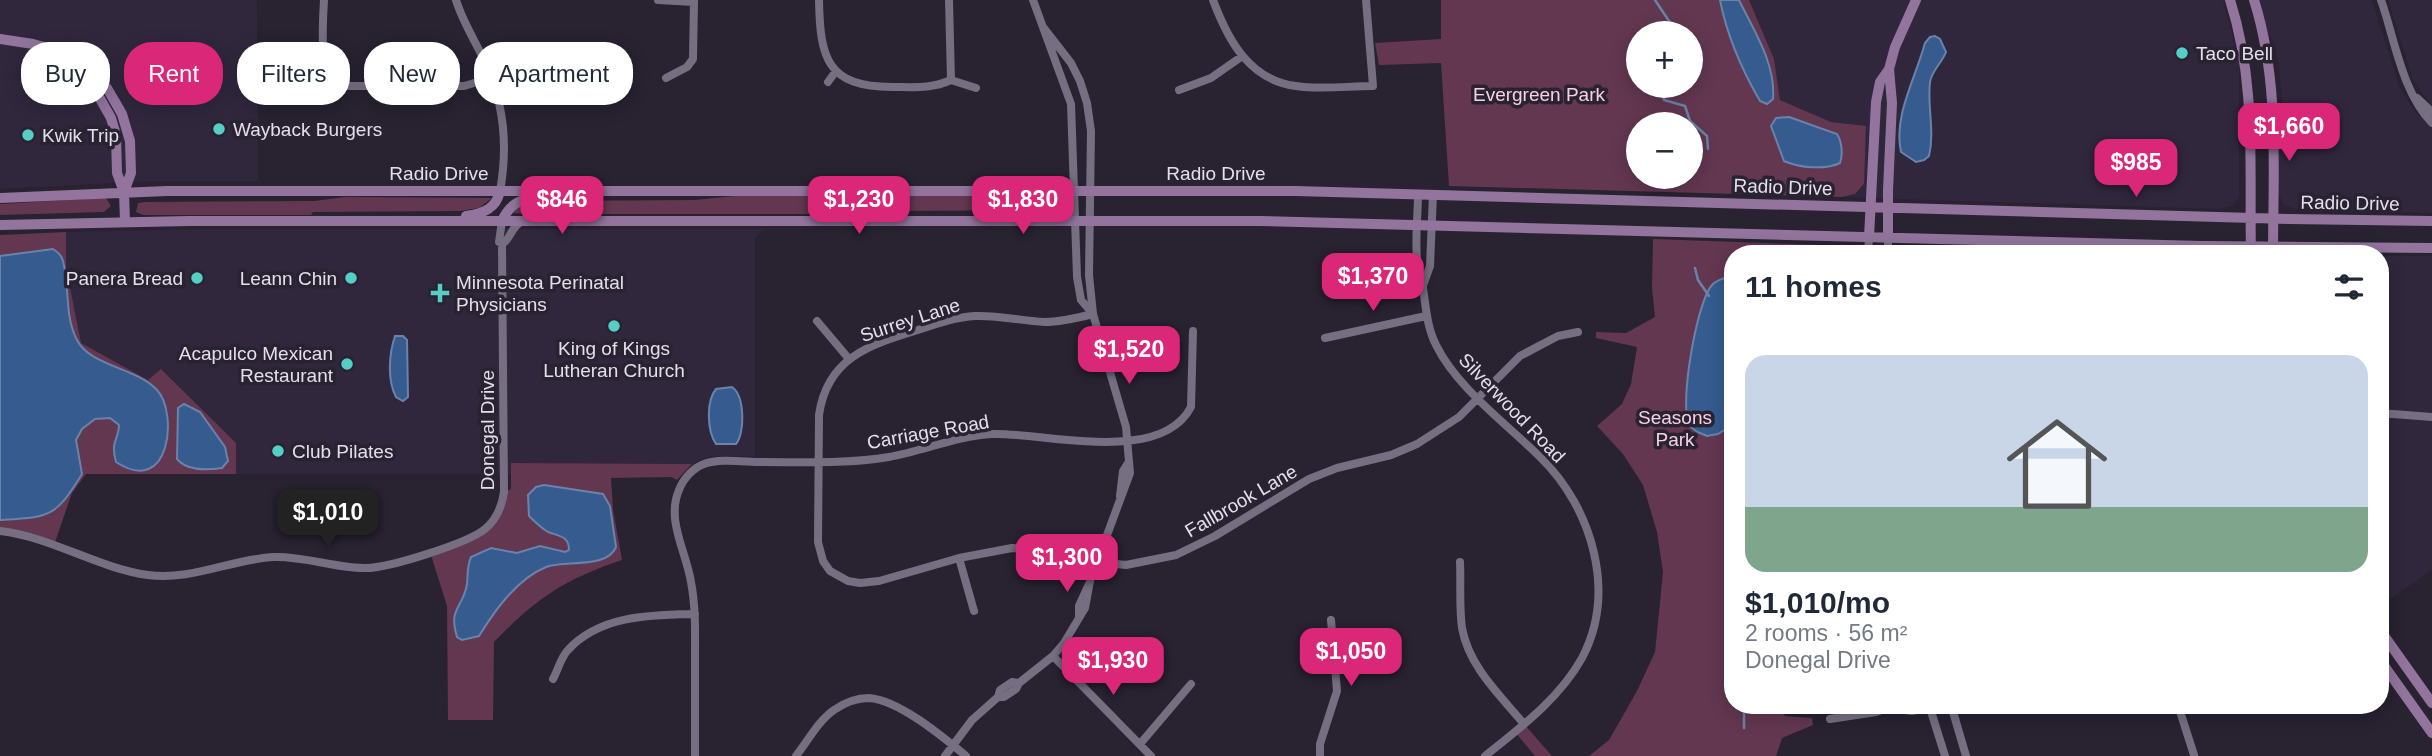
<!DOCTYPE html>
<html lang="en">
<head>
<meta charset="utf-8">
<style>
	body { margin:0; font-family:Helvetica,sans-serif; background:#f6f6f7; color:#1f2937; height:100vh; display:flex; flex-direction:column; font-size:26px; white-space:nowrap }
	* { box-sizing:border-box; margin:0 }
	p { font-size:23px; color:#747a83 }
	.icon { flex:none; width:38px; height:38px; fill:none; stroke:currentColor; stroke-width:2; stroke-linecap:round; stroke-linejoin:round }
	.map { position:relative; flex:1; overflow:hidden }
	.sheet { position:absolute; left:1724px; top:245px; width:665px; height:469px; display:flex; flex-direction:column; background:#fff; border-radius:28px; box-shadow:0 4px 18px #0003 }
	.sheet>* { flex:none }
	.banner { position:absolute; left:21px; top:42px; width:665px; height:63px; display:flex; gap:14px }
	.controls { position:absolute; left:1626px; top:21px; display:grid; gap:14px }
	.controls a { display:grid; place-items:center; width:77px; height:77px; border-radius:50%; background:#fff; box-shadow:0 4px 18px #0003; font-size:35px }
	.price { position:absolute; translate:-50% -60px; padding:0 16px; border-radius:14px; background:#db2777; color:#fff; font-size:23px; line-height:46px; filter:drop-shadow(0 2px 4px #0008) }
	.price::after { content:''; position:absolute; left:50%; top:42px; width:21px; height:16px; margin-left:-10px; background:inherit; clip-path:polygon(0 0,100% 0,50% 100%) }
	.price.current { background:#222; color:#fff }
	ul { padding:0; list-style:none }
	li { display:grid; align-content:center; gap:14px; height:371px; padding:0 21px }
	li span { display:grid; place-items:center; height:217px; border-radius:21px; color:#555 }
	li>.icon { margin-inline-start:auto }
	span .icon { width:126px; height:126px; fill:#fffc; stroke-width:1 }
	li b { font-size:30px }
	h2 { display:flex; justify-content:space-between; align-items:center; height:84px; padding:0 21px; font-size:30px }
	.tag { padding:0 24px; border-radius:28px; background:#fff; box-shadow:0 4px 18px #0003; font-size:24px; line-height:63px }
	.tag.current { background:#db2777; color:#fff }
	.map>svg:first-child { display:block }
</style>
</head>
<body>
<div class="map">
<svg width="2432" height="756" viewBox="0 0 2432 756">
	<rect width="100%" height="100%" fill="#282231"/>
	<!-- built -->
	<path fill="#30273d" d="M0,0H257L258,181H150L0,189Z
		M1749,0H2223L2239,62V197L2233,205L2221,209L1837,197L1853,195L1863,186L1866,126L1831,122L1780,100L1774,59Z
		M2259,0H2372L2399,86L2413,109L2432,129V213L2294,209L2283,204L2278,192V141L2283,114L2279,67L2276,48L2267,30Z
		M2388,0H2432V107L2413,80Z
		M206,229H769L762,231L755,239V456H711L692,464L511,463V474H236V443L162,369L148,380L81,343L66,267V232Z
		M2380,256H2432V570L2380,606Z"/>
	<!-- green -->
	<path fill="#633750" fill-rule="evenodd" d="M1441,0H1749L1774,59L1780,100L1831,122L1866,126L1864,184L1855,194L1842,197L1449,186L1441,63L1379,65L1375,43L1441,39ZM1638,33H1690V86H1638ZM1638,124H1690V177H1638Z
		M734,196H1051L1066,199L1069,203L1066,208L1061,210L894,211L890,214H529L513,213L521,206L537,201L695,200Z
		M345,197L492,198L479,208L460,211L313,212L311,215H143L136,212L138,203L145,202L314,201Z
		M106,198L111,206L104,212L0,215V204Z
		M66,232V267L81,343L148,380L161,369L236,443V474H86L72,493L54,545L0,531V235Z
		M1653,239L1853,246L1867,254H1732V705H1778L1785,716L1812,718L1813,725L1782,738L1776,756H1589L1609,740L1637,691L1655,652L1663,572L1657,532L1643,485L1623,454L1597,426L1622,404L1631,384L1637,347L1596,338V332L1626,333L1655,317L1652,288Z
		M511,463L692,464L677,480L671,477L611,478L613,510L622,560C563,580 537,598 494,642L493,720H448L447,606L430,552L485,529L504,492L511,489Z
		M1524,724L1552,756H1535L1515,732Z"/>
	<!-- water -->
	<path fill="#355b8f" stroke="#6983aa" stroke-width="2" d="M1720,0H1739C1754,31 1776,64 1773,99L1767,104L1760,101C1742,70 1727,36 1720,0Z
		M1935,36L1940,39L1946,52C1942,63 1932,70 1930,82C1927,106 1935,131 1929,156L1924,160L1916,162L1901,152C1893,116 1916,77 1925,43L1930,37Z
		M1789,117L1837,134C1842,142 1843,154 1840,163C1826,170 1799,168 1784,161L1771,126L1776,118Z
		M53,249C58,252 62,255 63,261C70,287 64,315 77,340C90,366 137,368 157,390C178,412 171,498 116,462C110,440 119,440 119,425L110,418L95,419L82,429L76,440L82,474C55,518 50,517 0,520V256Z
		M1732,276V425L1718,434L1707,436C1700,433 1693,431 1689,424C1679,404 1697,301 1712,285C1717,279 1725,278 1732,276Z
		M395,336H403L407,340L408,397L403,401L396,397C387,380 389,354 395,336Z
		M732,387C745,396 745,433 736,444H716C707,431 706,401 716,389Z
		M184,404L200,412L225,447L228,461L222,468C208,470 187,471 177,459L178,408Z
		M544,485L603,494L610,506L616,547C607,569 566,560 546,567C517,579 495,610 479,636L462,640L457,637C448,607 463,609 467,584C468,574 467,566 471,557L491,548L517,553L540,546L565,552L569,550C569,536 559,536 548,532C541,528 535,522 529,516L528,495L536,487Z"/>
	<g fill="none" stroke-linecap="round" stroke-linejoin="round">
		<!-- stream -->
		<path stroke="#6983aa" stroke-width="2.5" d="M1655,0L1677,33
			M1661,86L1664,100L1685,106L1690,121L1707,136L1708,149
			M1695,268L1698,280L1709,296
			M1744,728V705"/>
		<!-- street -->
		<path stroke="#766f82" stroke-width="8" d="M324,0C323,17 320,62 328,75C332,83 339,85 347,86H464L481,81L509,65L518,67L523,74L522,85L498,95
			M456,0C463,23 476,42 486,64C504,104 508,147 500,191
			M658,0L694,2
			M819,0C820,58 827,87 892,87C914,87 931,89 951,80
			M949,0L951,80
			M1033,0L1071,104L1077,277L1081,300L1093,314
			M1213,0C1228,40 1249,80 1296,86C1321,90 1348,86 1373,86L1366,0
			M2381,0C2395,40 2402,92 2432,123
			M666,78L687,67L693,59L694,0
			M951,80L976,88
			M828,82L836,71
			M1179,90L1211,78L1241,57
			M2417,98L2432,112
			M1418,194C1418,218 1414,244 1418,268C1419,275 1423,281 1423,288C1426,308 1427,327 1436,345C1457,388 1507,424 1541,458C1592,508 1617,592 1582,658C1560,698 1520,728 1485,756
			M1888,237V254
			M502,244C511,239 510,228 522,221
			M1868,254L1869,237
			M1423,285L1430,266L1433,194
			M1093,314C1077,318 1061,322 1045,322C1021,321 999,315 975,316C956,317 936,324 918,330C869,345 827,358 819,415L818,542L823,561L830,571L848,581L860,583L879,581L959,558L1012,548L1054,549L1107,563L1126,565L1176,555L1215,536L1309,479L1337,468L1391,455L1417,444L1459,417L1520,356L1558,336L1578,332
			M817,321L849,359
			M1325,338L1426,316
			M2380,413L2432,417
			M1120,496L1123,471L1128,463
			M0,531C52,537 97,568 148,575C191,581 232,559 274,557C305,556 334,568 364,568C387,569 468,543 485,529C496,520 502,506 504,492L502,244L499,242L502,221
			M959,558L974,611
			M1460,562C1461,583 1459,607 1462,628C1469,667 1500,695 1524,724
			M1079,616V606L1089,584
			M1053,656L1151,756
			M553,679C558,670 561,657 568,650C600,615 651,615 695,614
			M998,697H1004L1016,689L1019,683L1053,656L1064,643L1085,608L1090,581L1130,473L1126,427L1093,314L1089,275L1091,131L1087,103L1080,81L1071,63L1043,27
			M1929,705L1945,756
			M1951,705L1966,756
			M2178,705L2194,755
			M1891,708L1912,711L1940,705
			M1830,719L1876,712L1895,705
			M1140,744L1191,684
			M695,756C695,724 695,693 695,661C695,634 696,608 691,582C686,551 666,520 679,490C683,479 693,468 704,464C720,458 745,462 762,462C804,462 847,464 889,457C923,451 957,436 992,434C1044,432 1160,466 1191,407L1193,331
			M796,756C808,741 818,721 834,710C844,703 857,698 869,698C899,700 943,737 966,756
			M945,756L972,720L998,697L1000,690L1012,682L1019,683
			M1320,756V744L1337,691L1331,620"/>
		<!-- secondary -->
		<path stroke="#92749d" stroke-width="10" d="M2230,0C2257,84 2249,167 2251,254
			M2254,0C2280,82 2273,169 2273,254
			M0,39L33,44L62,52L84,67L96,83L107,88L122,114L130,141L131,173L124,192
			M96,83L98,95L111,118L116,135L117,173L124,192L125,221
			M0,198L167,191H1296L2289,219L2432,221
			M466,216C484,213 496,209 500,191
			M502,221C510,202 523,199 541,196
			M0,225L189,221H1260L2202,246L2432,248
			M1869,237L1876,102L1880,82L1889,69
			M1888,237V190L1892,103L1889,69L1895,47L1916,0
			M2380,630L2432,703
			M2380,660L2432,733"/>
	</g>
	<!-- markers -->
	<g fill="#55cec6" stroke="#282231" stroke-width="2.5">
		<circle cx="2182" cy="53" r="7"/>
		<circle cx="219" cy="129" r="7"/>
		<circle cx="28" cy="135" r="7"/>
		<circle cx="197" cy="278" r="7"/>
		<circle cx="351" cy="278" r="7"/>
		<path d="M436.5 282.5h7v7h7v7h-7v7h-7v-7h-7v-7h7z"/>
		<circle cx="614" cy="326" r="7"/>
		<circle cx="347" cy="364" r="7"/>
		<circle cx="278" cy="451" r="7"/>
	</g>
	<g text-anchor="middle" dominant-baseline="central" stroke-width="7" stroke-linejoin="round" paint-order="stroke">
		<!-- poi labels -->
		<g font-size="19" fill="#e3dfea" stroke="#282231" text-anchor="start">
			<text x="2196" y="53">Taco Bell</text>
			<text x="233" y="129">Wayback Burgers</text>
			<text x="42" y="135">Kwik Trip</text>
			<text x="183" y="278" text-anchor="end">Panera Bread</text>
			<text x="337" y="278" text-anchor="end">Leann Chin</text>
			<text x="456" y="282">Minnesota Perinatal<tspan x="456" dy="22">Physicians</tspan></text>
			<text x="614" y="348" text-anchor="middle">King of Kings<tspan x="614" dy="22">Lutheran Church</tspan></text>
			<text x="333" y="353" text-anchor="end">Acapulco Mexican<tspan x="333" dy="22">Restaurant</tspan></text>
			<text x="292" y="451">Club Pilates</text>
		</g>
		<!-- park labels -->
		<g font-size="19" fill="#f7d0e4" stroke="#282231">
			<text x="1539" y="94">Evergreen Park</text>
			<text x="1675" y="417">Seasons<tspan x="1675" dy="22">Park</tspan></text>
		</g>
		<!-- street labels -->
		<g font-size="19" fill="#e3dfea" stroke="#282231">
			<text x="439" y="173">Radio Drive</text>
			<text x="1216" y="173">Radio Drive</text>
			<text transform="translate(1783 187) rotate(2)">Radio Drive</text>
			<text transform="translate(2350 203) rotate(1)">Radio Drive</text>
			<text transform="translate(910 320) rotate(-18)">Surrey Lane</text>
			<text transform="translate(1512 408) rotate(46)">Silverwood Road</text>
			<text transform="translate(487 430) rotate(-90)">Donegal Drive</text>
			<text transform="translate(928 432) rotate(-10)">Carriage Road</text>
			<text transform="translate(1241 501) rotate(-30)">Fallbrook Lane</text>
		</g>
	</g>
</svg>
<div class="controls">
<a>+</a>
<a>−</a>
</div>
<b class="price" style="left:2289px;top:163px">$1,660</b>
<b class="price" style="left:2136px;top:199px">$985</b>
<b class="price" style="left:562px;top:236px">$846</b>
<b class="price" style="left:859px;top:236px">$1,230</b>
<b class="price" style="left:1023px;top:236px">$1,830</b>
<b class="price" style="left:1373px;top:313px">$1,370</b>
<b class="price" style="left:1129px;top:386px">$1,520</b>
<b class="price current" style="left:328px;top:549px">$1,010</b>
<b class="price" style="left:1067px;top:594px">$1,300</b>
<b class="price" style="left:1351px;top:688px">$1,050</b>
<b class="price" style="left:1113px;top:697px">$1,930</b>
<div class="banner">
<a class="tag">Buy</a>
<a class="tag current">Rent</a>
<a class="tag">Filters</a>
<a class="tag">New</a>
<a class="tag">Apartment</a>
</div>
<section class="sheet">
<h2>11 homes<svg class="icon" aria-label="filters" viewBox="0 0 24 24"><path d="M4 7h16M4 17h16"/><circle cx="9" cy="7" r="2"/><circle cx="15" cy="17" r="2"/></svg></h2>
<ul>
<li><span style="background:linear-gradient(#c9d6e8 70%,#7fa58c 0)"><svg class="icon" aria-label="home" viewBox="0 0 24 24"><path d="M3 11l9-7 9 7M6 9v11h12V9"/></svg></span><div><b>$1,010/mo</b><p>2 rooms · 56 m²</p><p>Donegal Drive</p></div></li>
</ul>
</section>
</div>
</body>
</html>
